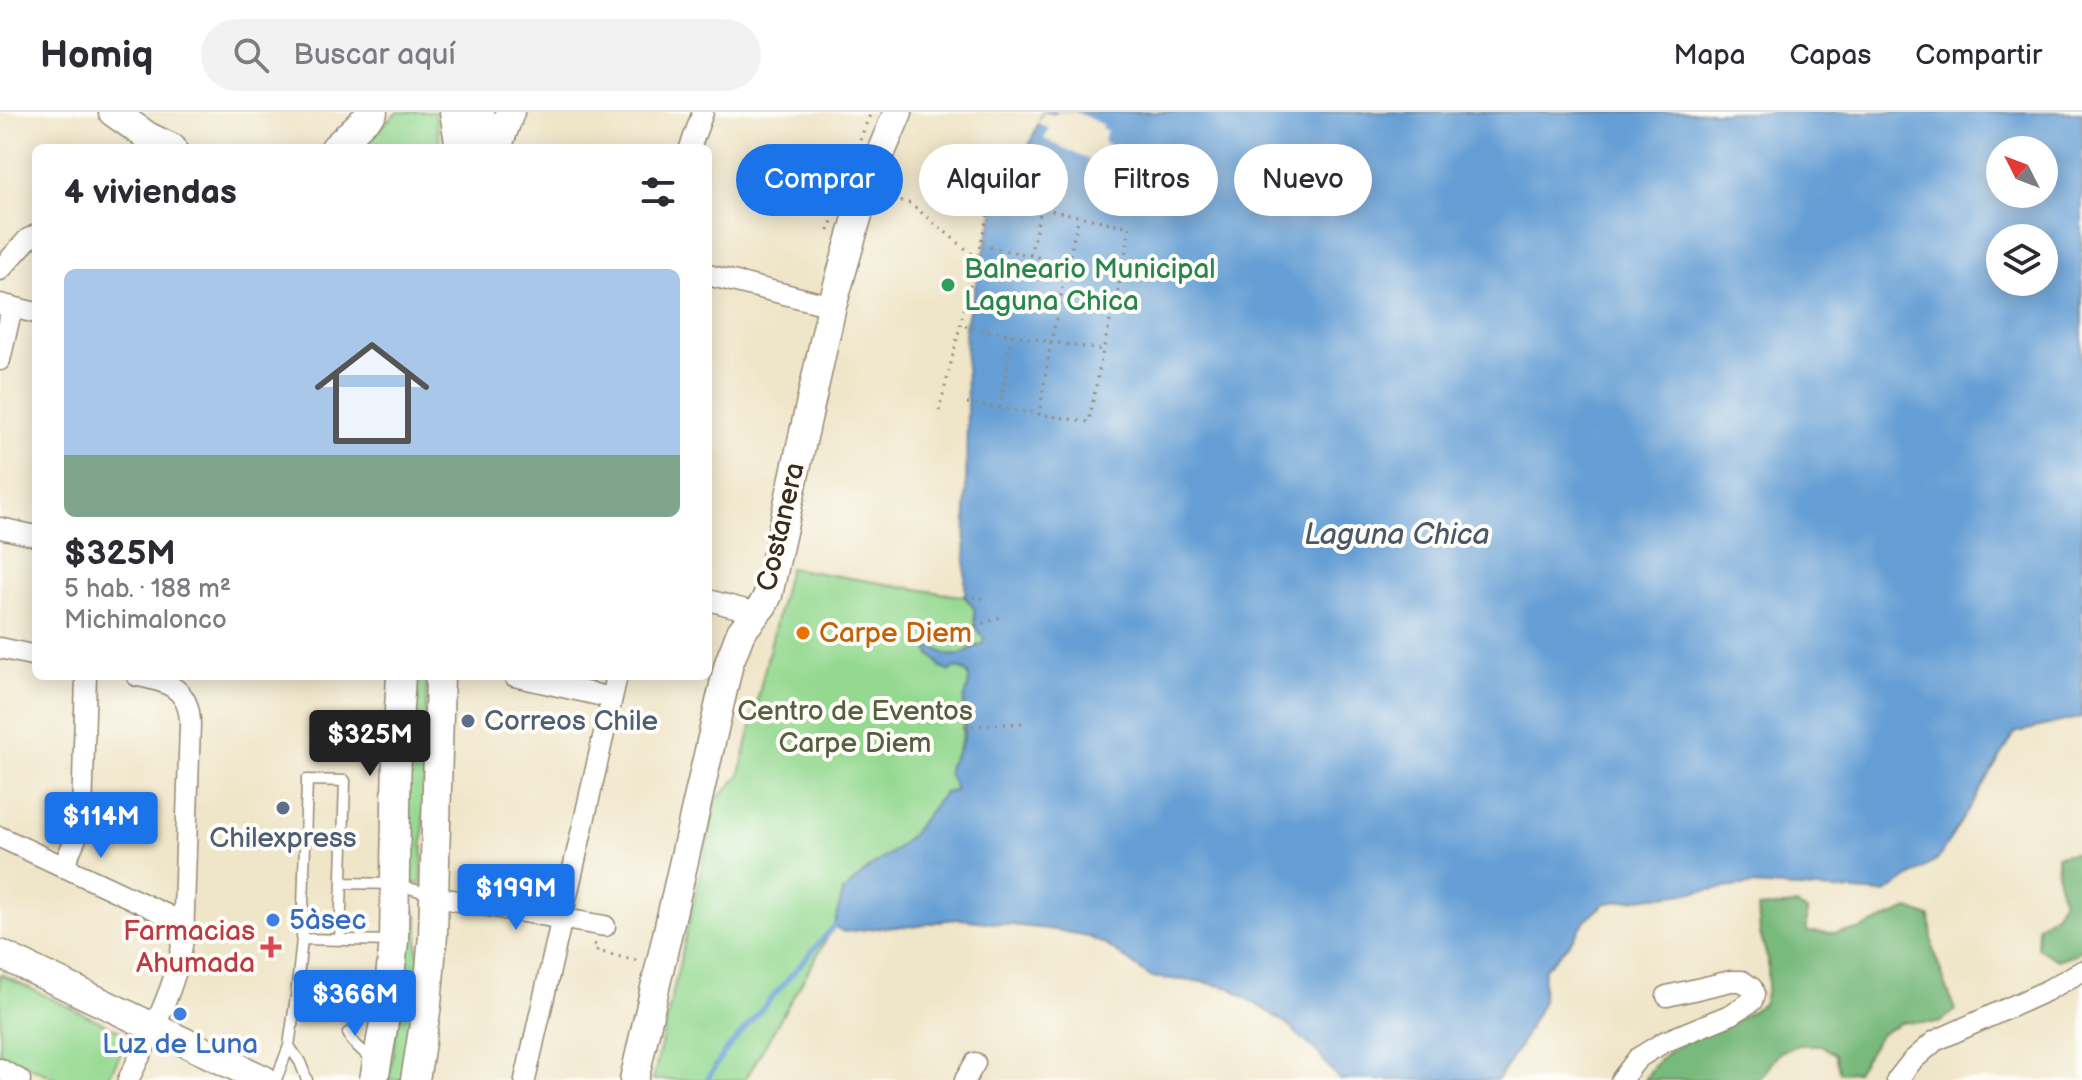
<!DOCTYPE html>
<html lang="es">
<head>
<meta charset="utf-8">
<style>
	body { margin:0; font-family:"Balsamiq Sans",sans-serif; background:#f2f2f3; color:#2b2b33; height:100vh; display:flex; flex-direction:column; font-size:30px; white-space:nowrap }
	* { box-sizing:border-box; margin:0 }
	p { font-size:26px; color:#7c7c81 }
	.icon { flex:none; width:44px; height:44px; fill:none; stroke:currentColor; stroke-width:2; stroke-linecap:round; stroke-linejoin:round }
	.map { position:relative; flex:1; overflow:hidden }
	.details { position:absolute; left:32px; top:32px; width:680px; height:536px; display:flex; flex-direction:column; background:#fff; border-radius:12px; box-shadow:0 4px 20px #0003 }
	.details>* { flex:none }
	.hud { position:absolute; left:736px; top:32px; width:760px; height:72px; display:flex; gap:16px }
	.needle { width:52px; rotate:312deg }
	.buttons { position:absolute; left:1986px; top:24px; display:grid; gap:16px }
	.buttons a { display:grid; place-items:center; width:72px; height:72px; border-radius:50%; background:#fff; box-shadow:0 4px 20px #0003; font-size:40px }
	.price { position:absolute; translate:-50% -68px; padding:0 18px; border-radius:8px; background:#1a73e8; color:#fff; font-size:26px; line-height:52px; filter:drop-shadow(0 2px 4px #0008) }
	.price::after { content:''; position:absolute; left:50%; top:48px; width:24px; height:18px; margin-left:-12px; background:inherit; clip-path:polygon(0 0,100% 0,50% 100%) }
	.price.on { background:#222; color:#fff }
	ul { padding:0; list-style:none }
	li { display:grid; align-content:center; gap:16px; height:424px; padding:0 32px }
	li span { display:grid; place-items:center; height:248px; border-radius:12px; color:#555 }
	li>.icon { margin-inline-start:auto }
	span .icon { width:144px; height:144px; fill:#fffc; stroke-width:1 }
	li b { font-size:34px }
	h2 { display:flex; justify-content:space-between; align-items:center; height:96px; padding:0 32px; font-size:34px }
	.tag { padding:0 28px; border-radius:36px; background:#fff; box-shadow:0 4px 20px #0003; font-size:28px; line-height:72px }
	.tag.on { background:#1a73e8; color:#fff }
	header { display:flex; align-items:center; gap:48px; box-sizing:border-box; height:112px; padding:0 40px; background:#fff; border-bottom:2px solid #e1e1e2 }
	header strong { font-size:38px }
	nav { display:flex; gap:44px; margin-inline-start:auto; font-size:28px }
	.search { width:560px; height:72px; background:#f2f2f3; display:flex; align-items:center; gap:20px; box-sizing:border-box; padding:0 28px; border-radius:44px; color:#7c7c81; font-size:30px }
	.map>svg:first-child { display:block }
</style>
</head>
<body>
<header>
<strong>Homiq</strong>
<div class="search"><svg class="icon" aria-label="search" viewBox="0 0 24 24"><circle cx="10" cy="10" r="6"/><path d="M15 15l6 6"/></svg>Buscar aquí</div>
<nav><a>Mapa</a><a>Capas</a><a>Compartir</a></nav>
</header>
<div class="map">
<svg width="2082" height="968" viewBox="0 0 2082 968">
	<rect width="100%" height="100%" fill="#fdfcf7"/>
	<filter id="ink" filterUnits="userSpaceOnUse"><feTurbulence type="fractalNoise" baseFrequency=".0125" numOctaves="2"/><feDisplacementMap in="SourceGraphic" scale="16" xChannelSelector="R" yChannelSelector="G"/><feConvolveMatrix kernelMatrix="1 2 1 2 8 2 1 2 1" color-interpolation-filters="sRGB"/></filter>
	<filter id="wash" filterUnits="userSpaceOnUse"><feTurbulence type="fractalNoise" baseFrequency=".006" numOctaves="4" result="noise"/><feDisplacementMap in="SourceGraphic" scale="32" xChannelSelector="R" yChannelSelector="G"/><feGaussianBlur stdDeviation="1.8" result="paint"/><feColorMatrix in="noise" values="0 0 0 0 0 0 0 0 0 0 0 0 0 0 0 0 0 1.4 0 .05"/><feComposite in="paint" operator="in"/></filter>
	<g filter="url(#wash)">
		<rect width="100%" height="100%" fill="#efe5c8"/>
		<!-- green -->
		<path fill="#95d991" stroke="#688258" stroke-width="2" d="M397,0H435L441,36H359Z
			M789,456L965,485L974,496L975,514L984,526L983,532L974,534L960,543H930C939,551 965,556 968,562C973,573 964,583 964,592C963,619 965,628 950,652L956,677L955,679L944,681L910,724L895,738L869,756L843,780L834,814L745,968H653L717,687L739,665Z
			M408,564H427L422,772L401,769Z
			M407,787L418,804V838L422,862L407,968H389L407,849Z
			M0,862L130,924L107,968H58L0,941Z"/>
		<!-- forest -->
		<path fill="#78b97b" stroke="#5a724c" stroke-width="2" d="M2080,740L2082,741V838L2075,842L2057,848L2037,836L2038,814L2056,801L2063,788L2058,771L2057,744Z
			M1796,793L1807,799V820L1835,821L1858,818L1909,797L1930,805L1933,837L1955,899L1939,911L1901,910L1880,923L1856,960L1840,961L1835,943L1821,933H1798L1780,940L1759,968H1645C1669,922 1724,921 1764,891L1768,871V849L1760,821L1758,796Z"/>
		<!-- water -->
		<path fill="#659ed4" stroke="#506479" stroke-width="2" fill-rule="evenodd" d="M1043,0H2082V605L2015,621L1938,747L1885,781L1749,773L1606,791L1586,808L1568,833L1544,858L1543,889L1519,935L1497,968H1339L1317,940L1284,910L1230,876L1203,870L1150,865L1108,834L1087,824L1056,818L960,807L946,808L919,814L878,816L843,820L834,814L843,780L869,756L895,738L910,724L944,681L955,679L956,677C954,672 949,665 948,660C947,651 956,645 959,637C964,627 966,611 965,600C964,594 962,594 964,588C968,574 977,556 953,556L950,560L941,556L937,549L928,539L930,535C938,536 942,541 949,543C961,546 972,535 983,532L984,526L975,514L974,496L965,485L967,291L965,214L1003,67L1023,48ZM2000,38H2044V82H2000ZM2000,126H2044V170H2000Z"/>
		<!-- pier -->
		<path fill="#efe5c8" d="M1043,0L1055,3L1057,0H1076L1103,13L1102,16L1107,19L1103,30L1109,33L1103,46L1097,44L1092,55L1087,53L1089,48L1044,27L1049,17L1038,11Z"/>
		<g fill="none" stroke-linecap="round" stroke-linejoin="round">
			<!-- stream -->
			<path stroke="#659ed4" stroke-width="5" d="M707,968L723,942L834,814"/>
		</g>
	</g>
	<g filter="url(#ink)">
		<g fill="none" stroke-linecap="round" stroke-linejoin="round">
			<!-- lane casing -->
			<g stroke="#958873" stroke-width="13">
				<path id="lane" d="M343,771L395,772L430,782
					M302,827L392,829
					M296,885L350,887L386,861
					M348,921L352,929L373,949
					M289,934L300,950L307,968
					M276,968L289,934L296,885L302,827L307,668L345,669L340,828"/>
			</g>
			<!-- street casing -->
			<g stroke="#958873" stroke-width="23">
				<path id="street" d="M690,36L703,0
					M0,158L28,127L36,123
					M708,163L832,194
					M0,192L36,201
					M0,248L12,195
					M0,416L36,424
					M708,488L757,501
					M0,536L36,544
					M514,564L612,586
					M0,725L184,811
					M63,755L79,719L82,704L86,564
					M435,785L605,814
					M0,957L20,968
					M128,968C150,924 175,878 183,829L190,612C190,576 166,569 137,564
					M525,968L617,564
					M965,968L975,951
					M1621,968L1638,946L1664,930L1732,902L1752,889L1754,882L1752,876L1742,869H1731L1667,884
					M1897,968L1912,949L1935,929L2046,879L2082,859"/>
			</g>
			<!-- secondary casing -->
			<g stroke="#958873" stroke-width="31">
				<path id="secondary" d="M113,0L147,24L172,36
					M454,0L460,36
					M480,0L484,36
					M335,36L373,0
					M497,36L510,0
					M0,842L264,968
					M374,968L387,893L394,829L397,631L401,564
					M415,968L427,893L433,823L440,564
					M634,968L729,551L741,520L763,493L768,483L832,194L865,78L898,0"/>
			</g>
			<!-- path -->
			<path stroke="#958873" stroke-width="3" stroke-dasharray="2 6" stroke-linecap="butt" d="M845,65L871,0
				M885,84L911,92L977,146
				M997,87L1130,115L1122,161L1103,238
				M829,119L842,72
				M1030,143L1041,97
				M1068,151L1079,104
				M965,214L1051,230L1039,302
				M967,291L1089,310L1103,238L1051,230L1068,151L984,134
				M1000,296L1012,222
				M939,299L996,69
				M965,485L985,486
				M975,514L1001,505
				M964,614L1025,611
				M594,832L598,834L597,839L637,849"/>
			<!-- lane -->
			<use href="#lane" stroke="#fff" stroke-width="10"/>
			<!-- street -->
			<use href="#street" stroke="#fff" stroke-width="20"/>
			<!-- secondary -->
			<use href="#secondary" stroke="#fff" stroke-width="28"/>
		</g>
	</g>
	<!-- markers -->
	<circle fill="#2e9e5b" stroke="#fdfcf7" stroke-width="3" cx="948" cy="173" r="8"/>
	<circle fill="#e8710a" stroke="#fdfcf7" stroke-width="3" cx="803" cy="521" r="8"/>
	<g fill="#5c6f8a" stroke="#fdfcf7" stroke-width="3">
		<circle cx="468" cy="609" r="8"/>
		<circle cx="283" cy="696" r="8"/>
	</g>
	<g fill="#3f7fe0" stroke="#fdfcf7" stroke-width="3">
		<circle cx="273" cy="808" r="8"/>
		<circle cx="180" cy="902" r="8"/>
	</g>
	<path fill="#e0444e" stroke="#fdfcf7" stroke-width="3" d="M267 823h8v8h8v8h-8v8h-8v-8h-8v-8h8z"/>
	<g text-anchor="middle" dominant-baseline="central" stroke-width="8" stroke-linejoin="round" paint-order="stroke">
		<!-- leisure labels -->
		<g font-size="28" fill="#27864d" stroke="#fdfcf7" text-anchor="start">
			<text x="964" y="157">Balneario Municipal<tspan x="964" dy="32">Laguna Chica</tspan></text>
		</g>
		<!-- street labels -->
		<g font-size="28" fill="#3b2a1e" stroke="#fdfcf7">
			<text transform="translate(781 415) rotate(-77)">Costanera</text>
		</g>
		<!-- food labels -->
		<g font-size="28" fill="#c56008" stroke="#fdfcf7" text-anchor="start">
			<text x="819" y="521">Carpe Diem</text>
		</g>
		<!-- park labels -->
		<g font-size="28" fill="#565f40" stroke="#fdfcf7">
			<text x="855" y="599">Centro de Eventos<tspan x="855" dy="32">Carpe Diem</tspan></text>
		</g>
		<!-- service labels -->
		<g font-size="28" fill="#4e5e75" stroke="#fdfcf7" text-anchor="start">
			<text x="484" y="609">Correos Chile</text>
			<text x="283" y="726" text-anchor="middle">Chilexpress</text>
		</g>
		<!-- shop labels -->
		<g font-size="28" fill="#366cbe" stroke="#fdfcf7" text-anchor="start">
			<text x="289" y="808">5àsec</text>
			<text x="180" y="932" text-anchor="middle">Luz de Luna</text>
		</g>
		<!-- health labels -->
		<g font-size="28" fill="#be3a42" stroke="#fdfcf7" text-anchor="end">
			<text x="255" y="819">Farmacias<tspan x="255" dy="32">Ahumada</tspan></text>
		</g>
		<!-- water labels -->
		<g font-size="30" font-style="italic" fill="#4c5867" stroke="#fdfcf7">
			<text x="1397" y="423">Laguna Chica</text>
		</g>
	</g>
</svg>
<div class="buttons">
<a><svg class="needle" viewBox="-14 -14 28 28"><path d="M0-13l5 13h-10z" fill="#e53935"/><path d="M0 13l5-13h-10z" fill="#7c7c81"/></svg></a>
<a><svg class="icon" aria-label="layers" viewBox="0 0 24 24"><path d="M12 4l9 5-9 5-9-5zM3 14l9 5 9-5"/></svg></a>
</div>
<b class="price on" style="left:370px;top:666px">$325M</b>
<b class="price" style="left:101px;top:748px">$114M</b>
<b class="price" style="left:516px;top:820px">$199M</b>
<b class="price" style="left:355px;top:926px">$366M</b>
<div class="hud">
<a class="tag on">Comprar</a>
<a class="tag">Alquilar</a>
<a class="tag">Filtros</a>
<a class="tag">Nuevo</a>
</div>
<section class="details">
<h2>4 viviendas<svg class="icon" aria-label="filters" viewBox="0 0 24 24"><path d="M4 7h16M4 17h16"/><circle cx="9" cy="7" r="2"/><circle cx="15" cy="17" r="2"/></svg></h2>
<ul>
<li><span style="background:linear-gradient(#a9c7e8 75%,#7fa58c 0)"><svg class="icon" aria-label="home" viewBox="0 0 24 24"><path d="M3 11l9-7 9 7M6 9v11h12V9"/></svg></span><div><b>$325M</b><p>5 hab. · 188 m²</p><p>Michimalonco</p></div></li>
</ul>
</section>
</div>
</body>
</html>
